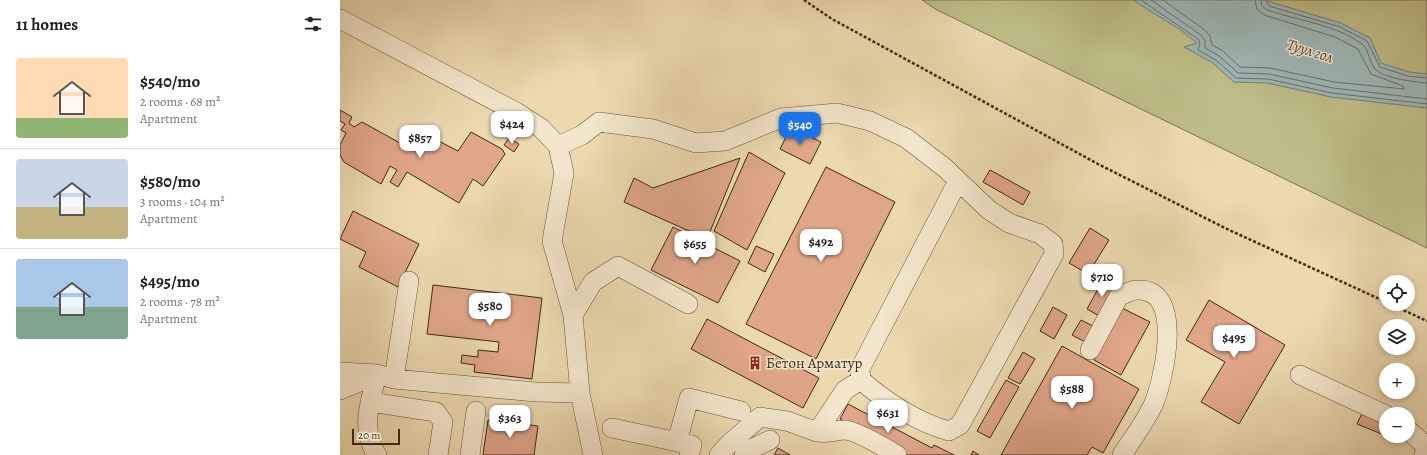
<!DOCTYPE html>
<html lang="en">
<head>
<meta charset="utf-8">
<style>
	body { margin:0; font-family:Alegreya,serif; background:#f6f6f6; color:#202124; height:100vh; display:flex; flex-direction:column; font-size:15px; white-space:nowrap }
	* { box-sizing:border-box; margin:0 }
	p { font-size:13px; color:#757577 }
	.icon { flex:none; width:22px; height:22px; fill:none; stroke:currentColor; stroke-width:2; stroke-linecap:round; stroke-linejoin:round }
	.map { position:relative; flex:1; overflow:hidden }
	.side { display:flex; flex-direction:column; background:#fff; width:340px }
	.side>* { flex:none }
	.buttons { position:absolute; left:1039px; top:275px; display:grid; gap:8px }
	.buttons a { display:grid; place-items:center; width:36px; height:36px; border-radius:50%; background:#fff; box-shadow:0 2px 6px #0003; font-size:20px }
	.scale { position:absolute; left:12px; bottom:10px; width:48px; box-sizing:border-box; padding-left:4px; border:2px solid #3f2919; border-top:0; font-size:11px; line-height:14px; white-space:nowrap; color:#3f2919; -webkit-text-stroke:3px #f3e6cc; paint-order:stroke }
	.price { position:absolute; translate:-50% -34px; padding:0 9px; border-radius:8px; background:#fff; color:#222; font-size:13px; line-height:26px; filter:drop-shadow(0 1px 2px #0008) }
	.price::after { content:''; position:absolute; left:50%; top:24px; width:12px; height:9px; margin-left:-6px; background:inherit; clip-path:polygon(0 0,100% 0,50% 100%) }
	.price.selected { background:#1a73e8; color:#fff }
	ul { padding:0; list-style:none }
	li { display:flex; align-items:center; gap:12px; height:100px; padding:0 16px }
	li+li { border-top:1px solid #e0e0e0 }
	li span { display:grid; place-items:center; flex:none; width:112px; height:80px; border-radius:4px; color:#555 }
	li>.icon { margin-inline-start:auto }
	span .icon { width:48px; height:48px; fill:#fffc; stroke-width:1 }
	li b { font-size:17px }
	h2 { display:flex; justify-content:space-between; align-items:center; height:48px; padding:0 16px; font-size:17px }
	main { display:flex; flex:1; min-height:0 }
	.map>svg:first-child { display:block }
</style>
</head>
<body>
<main>
<section class="side">
<h2>11 homes<svg class="icon" aria-label="filters" viewBox="0 0 24 24"><path d="M4 7h16M4 17h16"/><circle cx="9" cy="7" r="2"/><circle cx="15" cy="17" r="2"/></svg></h2>
<ul>
<li><span style="background:linear-gradient(#ffd9b3 75%,#8fb573 0)"><svg class="icon" aria-label="home" viewBox="0 0 24 24"><path d="M3 11l9-7 9 7M6 9v11h12V9"/></svg></span><div><b>$540/mo</b><p>2 rooms · 68 m²</p><p>Apartment</p></div></li>
<li><span style="background:linear-gradient(#c9d6e8 60%,#c2b280 0)"><svg class="icon" aria-label="home" viewBox="0 0 24 24"><path d="M3 11l9-7 9 7M6 9v11h12V9"/></svg></span><div><b>$580/mo</b><p>3 rooms · 104 m²</p><p>Apartment</p></div></li>
<li><span style="background:linear-gradient(#a9c7e8 60%,#7fa58c 0)"><svg class="icon" aria-label="home" viewBox="0 0 24 24"><path d="M3 11l9-7 9 7M6 9v11h12V9"/></svg></span><div><b>$495/mo</b><p>2 rooms · 78 m²</p><p>Apartment</p></div></li>
</ul>
</section>
<div class="map">
<svg width="1087" height="455" viewBox="0 0 1087 455">
	<rect width="100%" height="100%" fill="#ecd9b0"/>
	<filter id="stains"><feTurbulence type="fractalNoise" baseFrequency=".005" numOctaves="4"/><feColorMatrix values="0 0 0 0 .2 0 0 0 0 .09 0 0 0 0 .02 0 0 0 .5 -.17"/></filter>
	<radialGradient id="worn" r=".72"><stop offset=".6" stop-color="#630" stop-opacity="0"/><stop offset="1" stop-color="#630" stop-opacity=".3"/></radialGradient>
	<!-- green -->
	<path fill="#bebd87" stroke="#7e7350" d="M582,0H1087V248L597,10Z"/>
	<!-- water -->
	<path fill="#9db7b7" stroke="#777e78" d="M793,0H924L1001,23L1030,38L1041,63L1069,72L1087,74V108L991,97L927,83L894,82L873,63L844,47L857,43L842,31Z"/>
	<g fill="none" stroke-linecap="round" stroke-linejoin="round">
		<!-- shore -->
		<path stroke="#6e7068" stroke-width="1" d="M801,0L858,39L860,43L858,50L876,60L896,78L928,79L992,93L1087,104
			M811,0L861,35L865,40V48L879,56L898,73L929,74L993,88L1087,99
			M823,0L866,31L870,36L872,45L883,51L900,67L930,68L994,82L1064,89L1063,86L1031,74L1018,49L995,37L924,15L917,9L915,0
			M921,0L922,6L927,10C956,20 997,25 1022,44C1028,48 1029,60 1033,66C1038,78 1075,82 1087,83
			M926,0L929,6L1000,27L1027,41L1040,67L1068,76L1087,78"/>
	</g>
	<!-- building -->
	<path fill="#e0a68a" stroke="#3f2919" d="M0,110L12,117L9,123L14,127L22,122L78,153L89,136L118,151L131,132L162,149L165,154L143,186L133,179L119,203L67,172L58,187L50,182L57,170L50,166L41,184L4,162L0,155V145L6,133L1,130L5,124L0,121Z
		M451,127L481,142L470,164L440,149Z
		M169,138L179,144L174,152L164,145Z
		M409,152L445,173L407,250L374,231Z
		M400,158L367,239L284,202L294,178L313,188Z
		M486,167L555,202L476,359L406,324Z
		M650,170L690,192L683,205L643,182Z
		M13,211L79,244L58,287L19,267L26,252L0,239Z
		M333,227L400,261L378,303L311,270Z
		M750,228L769,240L748,274L729,263Z
		M416,246L434,254L425,272L408,263Z
		M764,278L778,286L761,317L747,309Z
		M93,285L202,298L192,379L134,372L135,365L121,363L122,355L138,357V350L158,352L159,342L87,334Z
		M869,300L945,345L899,424L861,402L885,362L846,340Z
		M713,307L727,315L714,339L700,331Z
		M782,308L810,322L781,375L754,360Z
		M367,319L479,378L463,408L351,349Z
		M741,320L755,327L747,343L732,335Z
		M722,346L799,389L763,453L752,447L747,455H661Z
		M683,352L695,359L680,384L668,378Z
		M666,380L679,387L650,438L637,431Z
		M508,404L592,448L594,445L614,455H568L500,419Z
		M1023,411L1046,420L1044,435L1017,424Z
		M148,420L198,426L194,455H143Z
		M438,448L450,455H434Z
		M633,451L639,455H631Z"/>
	<g fill="none" stroke-linecap="round" stroke-linejoin="round">
		<!-- minor casing -->
		<g stroke="#6a553f" stroke-width="20">
			<path id="minor" d="M0,19L176,112L201,128L218,146L224,173L212,241L233,315L240,393L253,455
				M218,146L242,135L259,122L313,129L356,143L385,141L441,118L497,113L530,121L566,138L605,168L649,210L669,223L700,234L713,244L714,254L620,425L609,431C579,423 544,401 521,380L520,369L618,181
				M233,315L253,282L278,266L348,304
				M750,350L779,296C785,294 791,290 797,290C845,287 824,378 814,403C806,421 793,438 782,455
				M0,372L37,374L54,379L196,392L240,393
				M37,374C30,402 20,430 37,455
				M960,375L1046,415
				M54,379L69,281
				M0,390L34,376
				M30,402L96,412L103,422L98,455
				M272,428L352,445L349,455
				M1068,430L1087,447L1084,455
				M477,432C487,434 496,430 506,430C518,432 546,448 557,455
				M337,442L349,398L401,411
				M130,455L136,411
				M379,455L389,444L420,417L447,421L477,432L505,390L521,380
				M404,455L413,448L430,440"/>
		</g>
		<!-- path -->
		<path stroke="#3f2919" stroke-width="2.5" stroke-dasharray="3 2" stroke-linecap="butt" d="M464,0L492,19L758,164L887,229L1046,302
			M1050,304L1087,321"/>
		<!-- minor -->
		<use href="#minor" stroke="#f3e6cc" stroke-width="19"/>
	</g>
	<!-- icons -->
	<defs>
		<g id="building-bare" transform="scale(1.08)"><path d="M-4-6H4V6H1V3H-1V6H-4ZM-2.5-4.3h1.7v1.8h-1.7ZM.8-4.3h1.7v1.8H.8ZM-2.5-1h1.7V.8h-1.7ZM.8-1h1.7V.8H.8Z" fill="#8f2418" stroke="#f3e6cc" stroke-width="2.5" paint-order="stroke"/></g>
	</defs>
	<g fill-rule="evenodd">
		<use href="#building-bare" x="415" y="363"/>
	</g>
	<g text-anchor="middle" dominant-baseline="central" stroke-width="3" stroke-linejoin="round" paint-order="stroke">
		<!-- poi labels -->
		<g font-size="15" fill="#3f2919" stroke="#f3e6cc" text-anchor="start">
			<text x="426" y="363">Бетон Арматур</text>
		</g>
		<!-- water labels -->
		<g font-size="16" font-style="italic" fill="#564c40" stroke="#f3e6cc">
			<text transform="translate(970 51) rotate(17)">Туул гол</text>
		</g>
	</g>
	<rect width="100%" height="100%" filter="url(#stains)"/>
	<rect width="100%" height="100%" fill="url(#worn)"/>
</svg>
<div class="buttons">
<a><svg class="icon" aria-label="locate" viewBox="0 0 24 24"><circle cx="12" cy="12" r="6"/><path d="M12 2v4M12 18v4M2 12h4M18 12h4"/></svg></a>
<a><svg class="icon" aria-label="layers" viewBox="0 0 24 24"><path d="M12 4l9 5-9 5-9-5zM3 14l9 5 9-5"/></svg></a>
<a>+</a>
<a>−</a>
</div>
<div class="scale">20 m</div>
<b class="price" style="left:172px;top:145px">$424</b>
<b class="price selected" style="left:460px;top:146px">$540</b>
<b class="price" style="left:80px;top:159px">$857</b>
<b class="price" style="left:481px;top:263px">$492</b>
<b class="price" style="left:355px;top:265px">$655</b>
<b class="price" style="left:762px;top:298px">$710</b>
<b class="price" style="left:150px;top:327px">$580</b>
<b class="price" style="left:894px;top:359px">$495</b>
<b class="price" style="left:732px;top:410px">$588</b>
<b class="price" style="left:548px;top:434px">$631</b>
<b class="price" style="left:170px;top:439px">$363</b>
</div>
</main>
</body>
</html>
